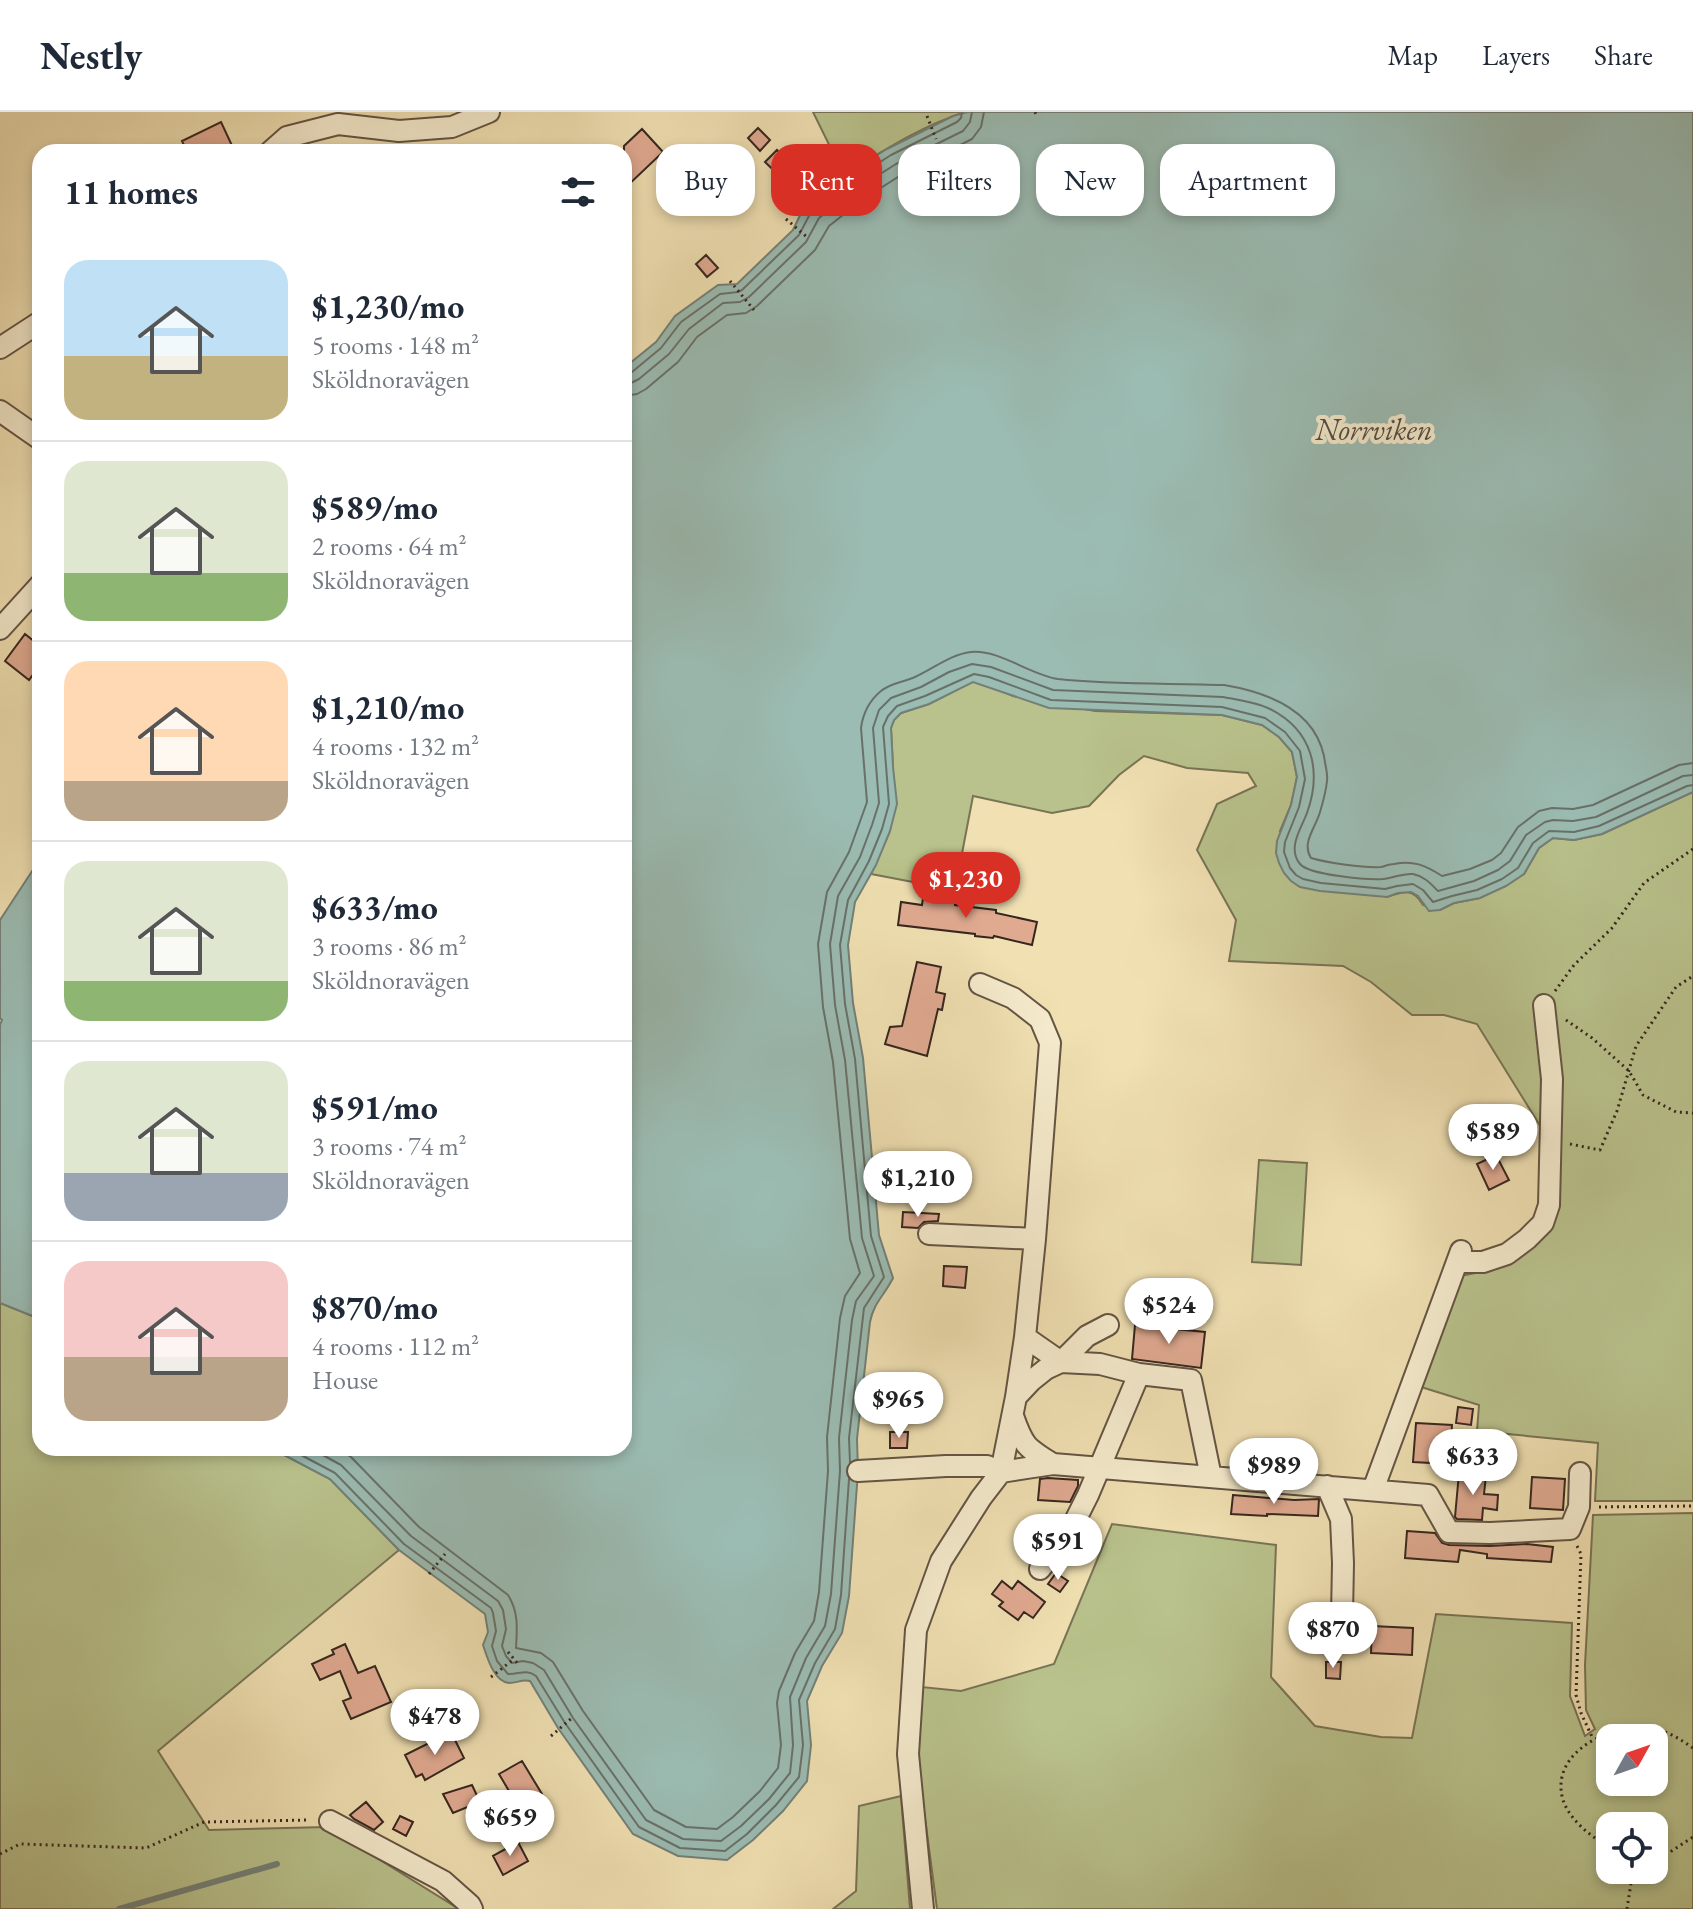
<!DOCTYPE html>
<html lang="en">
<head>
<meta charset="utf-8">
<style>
	body { margin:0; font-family:"EB Garamond",serif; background:#f2f2f3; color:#1f2937; height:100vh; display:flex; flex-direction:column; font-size:30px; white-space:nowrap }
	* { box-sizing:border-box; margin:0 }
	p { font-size:26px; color:#747a83 }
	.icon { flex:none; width:44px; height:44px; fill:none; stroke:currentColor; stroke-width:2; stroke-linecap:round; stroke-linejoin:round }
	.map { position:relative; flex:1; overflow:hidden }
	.panel { position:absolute; left:32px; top:32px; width:600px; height:1312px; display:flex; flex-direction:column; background:#fff; border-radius:24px; box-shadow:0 4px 12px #0003 }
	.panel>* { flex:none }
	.top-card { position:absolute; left:656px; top:32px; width:760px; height:72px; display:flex; gap:16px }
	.needle { width:52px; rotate:50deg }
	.controls { position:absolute; left:1596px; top:1612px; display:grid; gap:16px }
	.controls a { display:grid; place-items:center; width:72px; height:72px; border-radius:16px; background:#fff; box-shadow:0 4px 12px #0003; font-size:40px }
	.price { position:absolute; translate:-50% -68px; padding:0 18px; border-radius:28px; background:#fff; color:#222; font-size:26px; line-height:52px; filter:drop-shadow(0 2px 4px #0008) }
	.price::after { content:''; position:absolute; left:50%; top:48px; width:24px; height:18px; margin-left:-12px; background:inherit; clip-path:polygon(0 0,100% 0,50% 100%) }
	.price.selected { background:#d93025; color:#fff }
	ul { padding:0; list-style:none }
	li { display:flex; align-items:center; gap:24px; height:200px; padding:0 32px }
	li+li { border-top:2px solid #e0e1e3 }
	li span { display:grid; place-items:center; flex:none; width:224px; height:160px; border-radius:24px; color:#555 }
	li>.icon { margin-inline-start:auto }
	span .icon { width:96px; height:96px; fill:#fffc; stroke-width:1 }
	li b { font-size:34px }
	h2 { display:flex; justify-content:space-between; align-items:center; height:96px; padding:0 32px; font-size:34px }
	.chip { padding:0 28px; border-radius:24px; background:#fff; box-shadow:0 4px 12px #0003; font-size:28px; line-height:72px }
	.chip.selected { background:#d93025; color:#fff }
	header { display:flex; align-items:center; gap:48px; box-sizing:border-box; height:112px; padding:0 40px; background:#fff; border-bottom:2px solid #e0e1e3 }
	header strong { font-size:38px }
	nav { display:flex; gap:44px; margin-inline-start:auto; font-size:28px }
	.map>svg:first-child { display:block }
</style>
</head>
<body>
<header>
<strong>Nestly</strong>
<nav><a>Map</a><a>Layers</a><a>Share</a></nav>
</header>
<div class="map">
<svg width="1693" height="1797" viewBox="0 0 1693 1797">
	<rect width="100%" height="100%" fill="#f0e0b2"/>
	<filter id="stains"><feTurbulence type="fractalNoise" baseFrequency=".0025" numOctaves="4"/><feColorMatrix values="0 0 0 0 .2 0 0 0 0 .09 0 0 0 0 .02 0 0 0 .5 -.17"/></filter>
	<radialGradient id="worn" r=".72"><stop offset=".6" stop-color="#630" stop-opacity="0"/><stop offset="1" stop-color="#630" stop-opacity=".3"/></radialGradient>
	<!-- green -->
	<path fill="#b9c28c" stroke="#787456" stroke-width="2" fill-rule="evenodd" d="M813,0H967C926,11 881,40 844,63Z
		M973,569L986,572L1013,584L1095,599L1222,603L1262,613L1279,625L1292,640L1297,665L1291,693L1280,719L1387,785C1404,779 1413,776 1423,793L1440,798L1454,791L1480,786L1524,762L1539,736L1553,726L1574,728L1602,722L1693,680V1389H1595L1598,1331L1477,1319L1479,1293L1418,1274L1456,1165L1480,1160L1531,1133L1555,1038L1477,912L1444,903H1412L1371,870L1343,854L1229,849L1236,808L1197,738L1217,692L1256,674L1248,661L1187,656L1144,644L1119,663L1089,694L1052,701L973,684L955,778L871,762L890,719L893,655L891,616L894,608L901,601L929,592Z
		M1259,1048L1307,1051L1301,1153L1252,1150Z
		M0,1191L40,1207V1336H271L330,1367L399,1438L158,1639L209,1718L327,1715L459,1797H0Z
		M1693,1401V1797H937L917,1645L922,1575L961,1579L1054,1552L1112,1412L1276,1433L1271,1565L1315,1614L1381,1625L1412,1626L1436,1502L1572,1511L1570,1584L1585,1624L1595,1617L1586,1598L1585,1553L1593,1403ZM1610,1626H1654V1670H1610ZM1610,1714H1654V1758H1610Z
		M901,1684L910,1797H833L856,1779L859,1694Z"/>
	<!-- water -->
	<path fill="#9bbcb3" stroke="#738078" stroke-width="2" d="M967,0H1693V680L1602,722L1574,728L1553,726L1539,736L1524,762L1506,774L1480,786L1454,791L1440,798L1429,799L1418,784L1411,780L1398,781L1387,785L1320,779L1300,775L1291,769L1284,761L1279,751L1276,741L1277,729L1291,693L1297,665L1292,640L1279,625L1262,613L1222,603L1049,596L973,570L929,592L901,601L894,608L891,616L893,655L897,692L890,719L876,753L855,790L848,833L853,891L863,946L879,1123L893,1166C884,1184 874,1190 870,1210L857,1327L858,1359L849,1484L842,1521L822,1554L807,1589L811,1633L807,1669L783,1699L753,1728L727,1748L678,1744L633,1722L558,1616L530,1569C521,1567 518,1571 509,1571C494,1570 487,1545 483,1533L488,1520L485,1502L399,1438L330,1367L271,1336H624V256L656,230L675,204L718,173L737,172L793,118L804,95L844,63L887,37L953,4Z
		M40,747V1207L0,1191V913L2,908L0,906V808Z"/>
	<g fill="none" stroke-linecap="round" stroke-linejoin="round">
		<!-- shore -->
		<path stroke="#687169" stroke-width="2" d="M624,262L632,260L661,236L681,210L720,182L738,180L742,178L799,123L811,100L849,70L891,43L957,10L961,6L962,0
			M624,272L631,271L639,267L669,242L689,217L723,191L740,190L749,185L806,130L819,106L855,78L896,52L963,19L970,10L972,0
			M624,284L637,282L646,277L678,250L697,225L727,203L746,201L757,194L815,138L829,114L862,88L901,63L972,27L981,15L984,0
			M288,1336L335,1361L404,1432L491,1496L493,1501L496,1519L492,1534L497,1549L508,1562C518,1563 526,1556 536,1564L565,1611L639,1715L680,1736L725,1739L747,1722L776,1693L799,1665L803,1633L799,1588L815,1551L835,1517L841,1483L849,1367
			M310,1336L341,1353L411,1424L498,1489L503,1498L506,1517L502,1534L506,1544L512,1551L523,1549L533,1551L544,1558L573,1606L646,1708L683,1727L721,1729L741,1714L769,1687L790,1661L793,1633L790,1585L806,1546L825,1514L831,1482L840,1359L839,1326L852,1208L856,1189L874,1164L862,1126L845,948L835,893L830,832L838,784L860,745L872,713L879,691L873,616L879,598L891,586L921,575L949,560L972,552L991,555L1053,578L1223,585C1239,588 1256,590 1270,597C1313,619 1322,659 1307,701C1301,717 1287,736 1300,752C1309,763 1368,768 1383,767C1393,766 1403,761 1413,762C1424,764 1431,772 1438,779L1474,769L1498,758L1510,749L1526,723L1545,710L1553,708L1573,709L1596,705L1683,664L1693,663
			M336,1336L351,1345L419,1415L508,1483C519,1500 517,1518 516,1536L541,1541L553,1550L583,1599L654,1698L686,1715L717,1717L733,1705L760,1679L778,1656L781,1633L777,1591L779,1579L795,1541L814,1509L819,1480L828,1359L827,1325L840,1206L845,1184L860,1161L850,1127L833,950L823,895L818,832L827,780L849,740L867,690L861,616C863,601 870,588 881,579C890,571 904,570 915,565C933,557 951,542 971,540C999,537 1030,563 1058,567C1113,573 1169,571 1224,573C1266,580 1314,597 1324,644C1325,653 1328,661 1327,669C1326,679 1323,690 1320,700C1316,715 1301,731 1311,746C1328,751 1363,756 1381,755C1385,754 1390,752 1394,752C1413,748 1425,753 1442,764L1470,757L1492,748L1501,741L1518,715L1539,699L1552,696L1573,697L1593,693L1679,653L1693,651
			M850,1351L849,1326L864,1196L884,1165L871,1124L855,947L845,892L840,833L848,788L869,749L882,717L889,692L883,615L888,604L897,594L925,584L974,562L989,565L1051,588L1222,595L1265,606L1285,620L1300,639L1305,667L1299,695L1285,730L1284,740L1290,756L1296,763L1303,767L1321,771L1385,777L1397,774L1413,772L1423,778L1433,790L1452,784L1477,778L1502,767L1518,756L1533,731L1549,719L1574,720L1599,714L1687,674L1693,673"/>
		<!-- stream -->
		<path stroke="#738078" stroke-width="6" d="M119,1797L277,1752"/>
	</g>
	<!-- building -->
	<path fill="#e0aa91" stroke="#36261f" stroke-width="2" d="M221,10L235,40H187L182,29Z
		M758,16L770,28L760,39L748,26Z
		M642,17L663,40L624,77V34Z
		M777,38L802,62L790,74L765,50Z
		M706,143L718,156L707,165L696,152Z
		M25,522L40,534V553L29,568L5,549Z
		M923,786L955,789V793L996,798V801L1037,810L1032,833L994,824L993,826L975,824V822L898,813L901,790L922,793Z
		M917,850L941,855L936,880L945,882L942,898L938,897L927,944L885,932L890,915L902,914Z
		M1496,1043L1509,1068L1489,1078L1477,1052Z
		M903,1100L939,1102L938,1109L924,1110L918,1116L902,1115Z
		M944,1154L967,1155L965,1176L943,1174Z
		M1135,1213L1205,1220L1201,1256L1132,1247Z
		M1458,1295L1473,1297L1471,1313L1456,1311Z
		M1416,1311L1452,1313L1449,1352L1413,1350Z
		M890,1320H908L907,1336H890Z
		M1459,1361L1486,1363L1484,1382L1498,1383L1497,1398L1483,1396L1482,1408L1457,1407L1455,1405Z
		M1532,1365L1565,1367L1563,1398L1530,1396Z
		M1048,1366L1078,1368V1374L1070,1390L1038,1388L1040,1367Z
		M1233,1383L1294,1388L1319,1387L1318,1404L1267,1402V1404L1231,1402Z
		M1407,1419L1435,1421L1442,1431L1449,1433L1490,1434L1527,1432L1553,1435L1551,1450L1487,1446V1442L1460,1438L1458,1450L1405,1446Z
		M1056,1461L1068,1469L1060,1480L1048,1472Z
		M1002,1469L1012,1477L1018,1469L1045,1490L1033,1506L1024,1500L1018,1508L999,1494L1003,1490L992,1482Z
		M1372,1514L1413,1516L1412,1543L1371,1541Z
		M345,1532L358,1561L375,1554L391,1590L351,1607L343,1589L351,1586L340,1559L320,1568L312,1552L334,1542L332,1538Z
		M1326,1550H1341L1340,1567L1326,1566Z
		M451,1620L464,1646L425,1668L422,1662L416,1665L405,1643Z
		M522,1649L542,1682L519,1696L499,1662Z
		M472,1673L480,1690L453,1701L443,1682Z
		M366,1690L383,1710L374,1718L354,1707L350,1703Z
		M400,1704L413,1710L406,1724L393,1717Z
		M518,1730L528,1749L503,1763L493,1744Z"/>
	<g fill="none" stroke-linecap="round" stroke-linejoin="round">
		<!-- street casing -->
		<g stroke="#645444" stroke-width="24">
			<path id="street" d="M270,40L287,25L338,12L399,19L452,15L489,0
				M0,236L40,210
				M0,299L40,327
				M0,517L40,473
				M929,1122L1035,1127
				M1457,1150H1483L1507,1142L1527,1127L1543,1111L1549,1093L1552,967L1544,893
				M1025,1225L1061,1250L1087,1224L1108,1213
				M1016,1285L1031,1269L1046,1257L1061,1250L1100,1252L1139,1262L1191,1268L1211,1365
				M1013,1304C1023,1333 1026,1336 1053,1352
				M858,1359L946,1354H987L1001,1360
				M1001,1360L1053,1352L1428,1383L1449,1420L1490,1421L1570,1417L1579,1395L1580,1361
				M1327,1374L1341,1407L1343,1451L1342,1503
				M1373,1378L1461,1139
				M1040,1457L1070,1419L1088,1383L1139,1262
				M330,1709L443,1769L470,1793L472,1797
				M923,1797L908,1642L916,1518L941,1449L981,1386L1001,1360L1016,1285L1025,1225L1035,1127L1050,931L1040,907L1013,886L980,872"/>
		</g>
		<!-- path -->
		<path stroke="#36261f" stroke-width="3" stroke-dasharray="2 4" stroke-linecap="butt" d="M1035,0L1036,2
			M927,4L936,27
			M859,37L870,63
			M825,71L836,85
			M786,107L808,126
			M730,169L754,198
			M1555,879L1574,853L1612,816L1644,771L1693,737
			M1566,908L1592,926L1629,959L1643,983L1676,1000L1693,1001
			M1570,1032L1600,1038L1617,999L1636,934L1676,875L1693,864
			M1599,1395L1693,1394
			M1577,1434L1581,1442L1576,1583L1581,1601L1593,1627
			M429,1462L445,1442
			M508,1540L519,1553
			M491,1565L514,1547
			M551,1624L573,1605
			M1610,1736C1592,1725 1570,1709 1563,1688C1549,1641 1609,1612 1648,1616C1665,1617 1680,1627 1693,1636
			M0,1742L20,1732L146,1736L204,1710L310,1708
			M1654,1746L1670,1740L1693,1725
			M1627,1797L1633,1758"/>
		<!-- street -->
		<use href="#street" stroke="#f5ebcd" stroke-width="20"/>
	</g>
	<g text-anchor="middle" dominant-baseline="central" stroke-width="8" stroke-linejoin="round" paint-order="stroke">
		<!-- water labels -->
		<g font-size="30" font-style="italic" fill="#4f4c44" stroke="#f5ebcd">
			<text x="1374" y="317">Norrviken</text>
		</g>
	</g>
	<rect width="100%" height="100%" filter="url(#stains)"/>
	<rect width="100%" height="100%" fill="url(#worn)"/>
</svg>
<div class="controls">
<a><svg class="needle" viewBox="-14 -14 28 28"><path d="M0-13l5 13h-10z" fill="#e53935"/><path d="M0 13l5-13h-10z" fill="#747a83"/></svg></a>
<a><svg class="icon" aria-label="locate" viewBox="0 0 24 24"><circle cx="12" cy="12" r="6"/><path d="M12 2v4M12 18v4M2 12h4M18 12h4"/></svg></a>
</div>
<b class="price selected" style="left:966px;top:808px">$1,230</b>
<b class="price" style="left:1493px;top:1060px">$589</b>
<b class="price" style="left:918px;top:1107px">$1,210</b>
<b class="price" style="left:1169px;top:1234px">$524</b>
<b class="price" style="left:899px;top:1328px">$965</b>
<b class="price" style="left:1473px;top:1385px">$633</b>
<b class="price" style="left:1274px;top:1394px">$989</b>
<b class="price" style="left:1058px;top:1470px">$591</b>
<b class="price" style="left:1333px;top:1558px">$870</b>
<b class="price" style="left:435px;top:1645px">$478</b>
<b class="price" style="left:510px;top:1746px">$659</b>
<div class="top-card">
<a class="chip">Buy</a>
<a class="chip selected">Rent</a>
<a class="chip">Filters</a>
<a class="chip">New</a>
<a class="chip">Apartment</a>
</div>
<section class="panel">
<h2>11 homes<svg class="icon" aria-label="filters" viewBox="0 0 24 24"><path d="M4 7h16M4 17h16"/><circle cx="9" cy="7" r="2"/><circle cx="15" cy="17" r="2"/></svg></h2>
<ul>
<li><span style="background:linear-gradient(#bfe0f5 60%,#c2b280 0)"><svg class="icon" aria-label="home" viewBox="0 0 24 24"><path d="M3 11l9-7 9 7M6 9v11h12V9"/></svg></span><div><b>$1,230/mo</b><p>5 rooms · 148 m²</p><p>Sköldnoravägen</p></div></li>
<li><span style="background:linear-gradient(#dfe7d0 70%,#8fb573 0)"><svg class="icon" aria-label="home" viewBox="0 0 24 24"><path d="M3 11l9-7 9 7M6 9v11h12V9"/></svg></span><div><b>$589/mo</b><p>2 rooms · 64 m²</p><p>Sköldnoravägen</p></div></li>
<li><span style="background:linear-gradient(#ffd9b3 75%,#b9a48a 0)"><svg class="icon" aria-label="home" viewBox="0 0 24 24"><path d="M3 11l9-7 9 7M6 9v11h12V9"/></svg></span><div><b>$1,210/mo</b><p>4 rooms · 132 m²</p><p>Sköldnoravägen</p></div></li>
<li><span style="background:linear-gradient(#dfe7d0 75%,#8fb573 0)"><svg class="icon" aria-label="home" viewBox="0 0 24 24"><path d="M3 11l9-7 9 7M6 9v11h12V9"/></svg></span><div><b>$633/mo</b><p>3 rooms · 86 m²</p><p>Sköldnoravägen</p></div></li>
<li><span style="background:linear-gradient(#dfe7d0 70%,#9aa5b1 0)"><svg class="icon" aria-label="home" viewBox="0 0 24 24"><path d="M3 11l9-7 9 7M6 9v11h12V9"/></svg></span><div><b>$591/mo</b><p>3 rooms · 74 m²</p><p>Sköldnoravägen</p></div></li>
<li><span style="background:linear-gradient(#f6c9c9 60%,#b9a48a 0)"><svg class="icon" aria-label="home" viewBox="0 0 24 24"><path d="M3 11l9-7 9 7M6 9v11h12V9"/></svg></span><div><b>$870/mo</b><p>4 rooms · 112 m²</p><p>House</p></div></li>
</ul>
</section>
</div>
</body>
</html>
